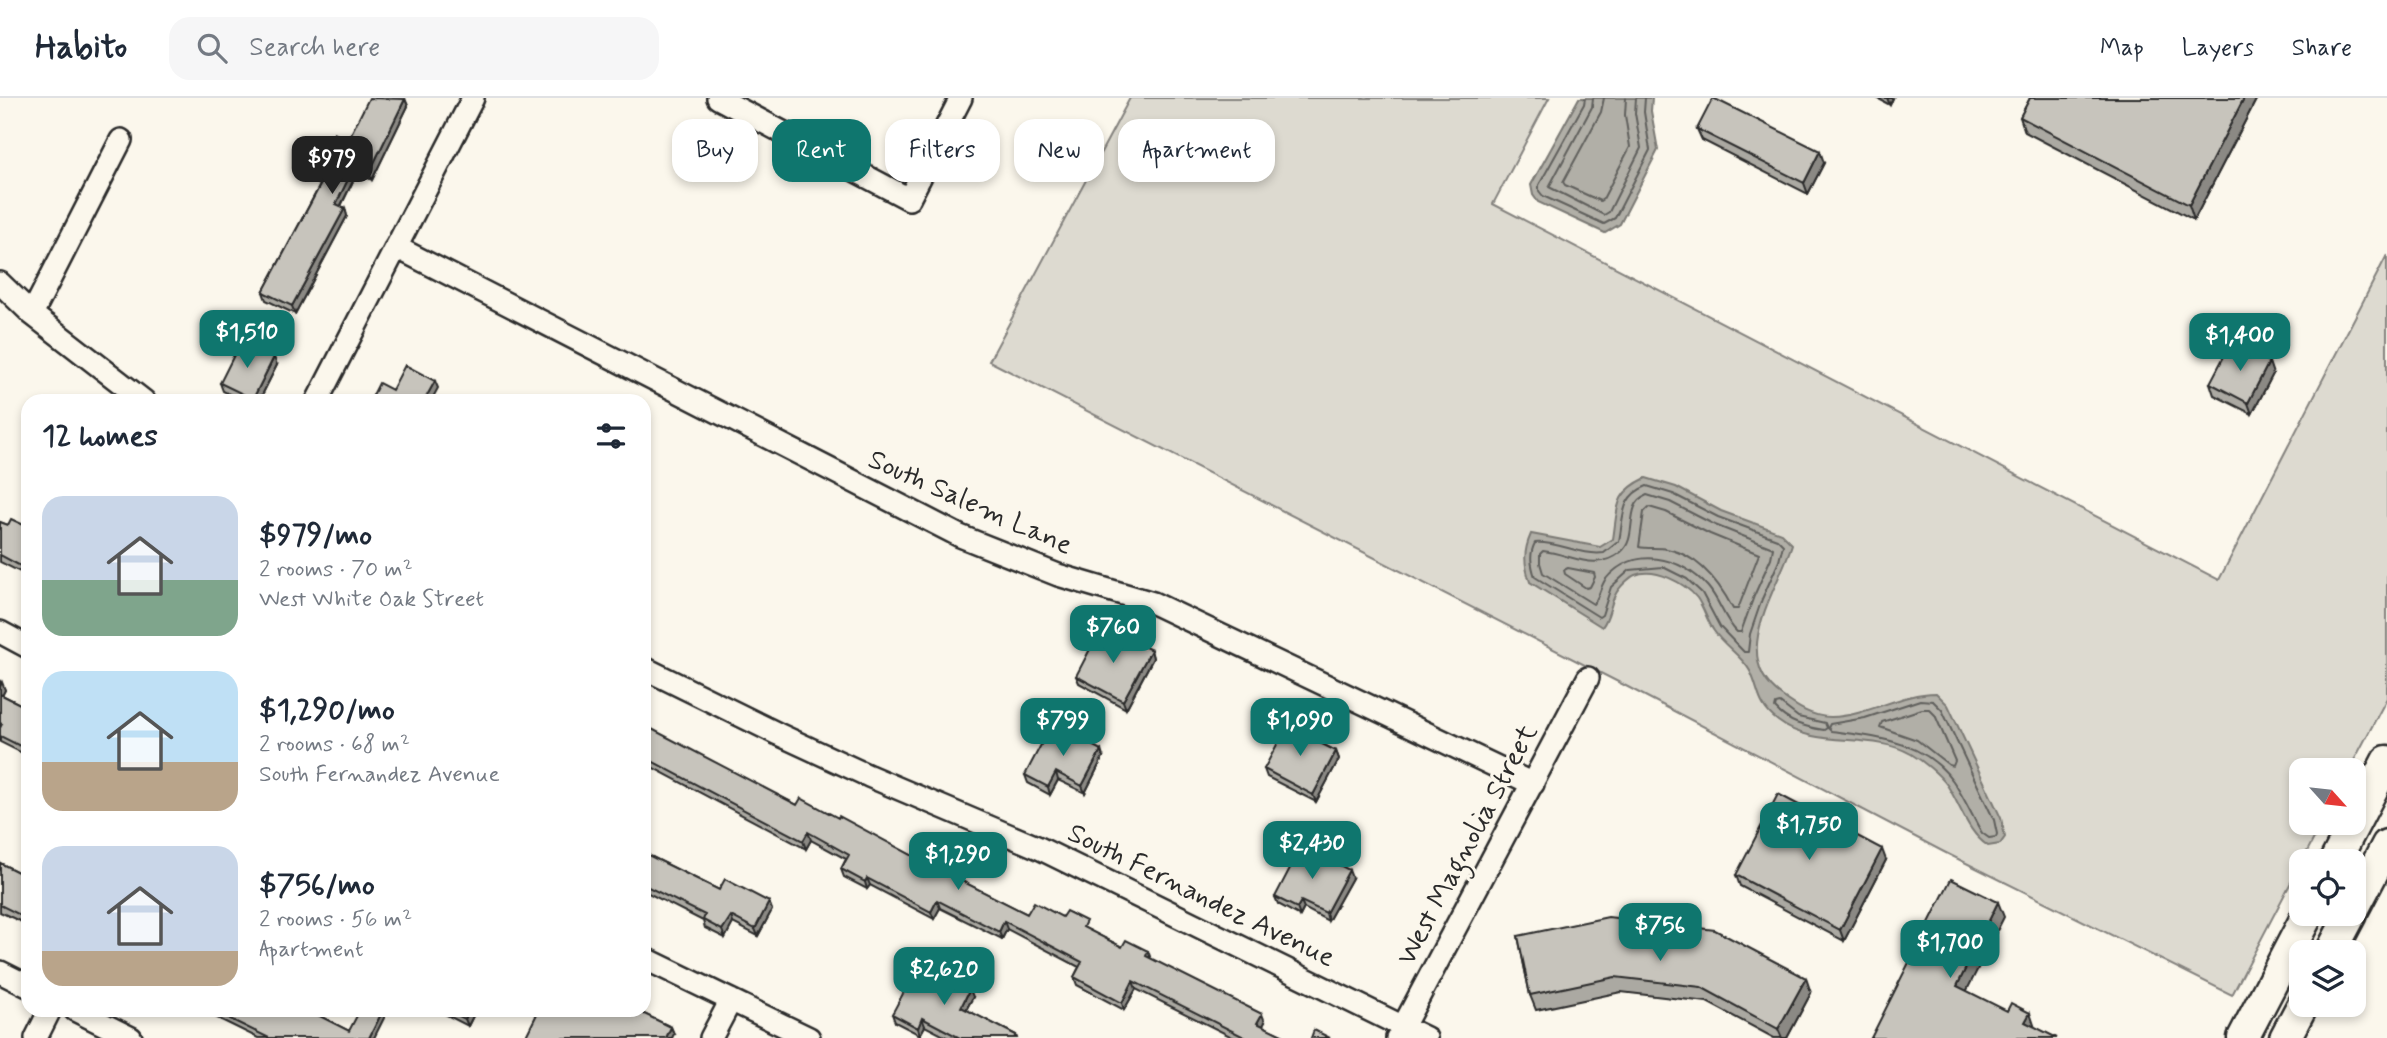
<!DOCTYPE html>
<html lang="en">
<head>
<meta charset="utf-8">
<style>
	body { margin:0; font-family:Mynerve,sans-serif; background:#f6f6f7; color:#1f2937; height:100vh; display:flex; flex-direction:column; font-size:26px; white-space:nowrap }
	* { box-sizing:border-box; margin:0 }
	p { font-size:23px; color:#747a83 }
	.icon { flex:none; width:38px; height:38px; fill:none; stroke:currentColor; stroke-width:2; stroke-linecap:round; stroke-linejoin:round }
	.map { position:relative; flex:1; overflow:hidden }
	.side { position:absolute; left:21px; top:296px; width:630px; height:623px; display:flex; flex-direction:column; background:#fff; border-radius:21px; box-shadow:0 4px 10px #0003 }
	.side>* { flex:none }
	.guide { position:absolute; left:672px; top:21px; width:665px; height:63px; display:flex; gap:14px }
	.needle { width:46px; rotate:117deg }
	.fabs { position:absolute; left:2289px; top:660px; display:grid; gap:14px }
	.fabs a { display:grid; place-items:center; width:77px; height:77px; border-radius:14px; background:#fff; box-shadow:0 4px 10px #0003; font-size:35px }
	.price { position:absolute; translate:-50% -60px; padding:0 16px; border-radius:14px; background:#0f766e; color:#fff; font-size:23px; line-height:46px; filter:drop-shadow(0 2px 4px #0008) }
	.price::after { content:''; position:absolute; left:50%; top:42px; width:21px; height:16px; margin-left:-10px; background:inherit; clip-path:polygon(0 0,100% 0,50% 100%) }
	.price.active { background:#222; color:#fff }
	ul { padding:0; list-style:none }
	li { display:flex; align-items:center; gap:21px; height:175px; padding:0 21px }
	li span { display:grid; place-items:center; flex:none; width:196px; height:140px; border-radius:21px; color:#555 }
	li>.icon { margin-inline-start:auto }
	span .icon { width:84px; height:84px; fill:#fffc; stroke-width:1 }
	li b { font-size:30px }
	h2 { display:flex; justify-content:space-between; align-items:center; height:84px; padding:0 21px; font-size:30px }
	.tag { padding:0 24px; border-radius:21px; background:#fff; box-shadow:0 4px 10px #0003; font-size:24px; line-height:63px }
	.tag.active { background:#0f766e; color:#fff }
	header { display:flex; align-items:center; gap:42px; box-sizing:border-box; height:98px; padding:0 35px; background:#fff; border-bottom:2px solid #e0e1e3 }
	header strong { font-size:33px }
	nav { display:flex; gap:38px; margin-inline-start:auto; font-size:24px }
	.search { width:490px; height:63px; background:#f6f6f7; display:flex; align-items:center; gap:18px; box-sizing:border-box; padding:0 24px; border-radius:21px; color:#747a83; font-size:26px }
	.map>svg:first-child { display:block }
</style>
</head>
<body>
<header>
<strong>Habito</strong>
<div class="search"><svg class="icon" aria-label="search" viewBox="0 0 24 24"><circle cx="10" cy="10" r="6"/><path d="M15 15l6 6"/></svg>Search here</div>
<nav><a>Map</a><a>Layers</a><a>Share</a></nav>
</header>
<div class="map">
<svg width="2387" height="940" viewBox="0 0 2387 940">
	<rect width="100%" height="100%" fill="#fbf7ec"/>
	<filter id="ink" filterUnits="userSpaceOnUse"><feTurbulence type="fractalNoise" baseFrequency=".0143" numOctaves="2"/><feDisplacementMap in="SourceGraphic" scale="14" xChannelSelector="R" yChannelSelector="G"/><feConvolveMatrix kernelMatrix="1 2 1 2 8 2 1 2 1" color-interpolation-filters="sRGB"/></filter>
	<g filter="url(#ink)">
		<!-- green -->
		<path fill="#dddad0" stroke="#84827e" stroke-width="2" d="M1130,0H1549L1493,106L2219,482L2387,157V600L2349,672H2301V724L2322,725L2232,897L1944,754L1624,587L989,263Z"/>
		<!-- water -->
		<path fill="#b1afa7" stroke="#7b7a75" stroke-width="2" d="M1579,0H1652L1651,13L1658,52L1620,126L1605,135L1538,104L1533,97L1531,87Z
			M1646,380L1676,389L1721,413L1781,435L1792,446C1777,494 1727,559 1782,598C1797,609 1812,619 1831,619C1868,618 1900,595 1936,595L1948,607L2001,720L2005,739L2000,746L1988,748C1967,734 1961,708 1947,687C1939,676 1923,663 1911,656C1871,633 1815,652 1778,623C1756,606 1760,593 1750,573C1741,557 1724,548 1714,533C1707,523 1704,510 1697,500C1685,485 1655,469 1635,477C1630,479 1622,487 1619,491C1610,501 1611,518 1602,529L1530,484C1524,466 1523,454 1531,436L1600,449L1613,441C1618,409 1614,395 1646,380Z"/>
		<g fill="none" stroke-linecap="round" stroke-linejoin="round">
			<!-- shore -->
			<path stroke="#61605d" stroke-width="2" d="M1585,0L1584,6L1539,87V93L1543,98L1604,126L1615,120L1650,52L1644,14L1645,0
				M1593,0L1592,9L1549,89L1604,117L1609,114L1641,50L1635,15L1636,0
				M1604,0L1601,14L1563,84L1565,87L1600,103L1603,101L1630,49L1625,17L1626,0
				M1647,388L1673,396L1718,419L1777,441L1783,447L1779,463L1762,501L1750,536L1748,554H1744L1720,529L1702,495L1687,481L1663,469L1630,472L1611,489L1602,517L1599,519L1535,479C1531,467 1529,456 1535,445C1558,443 1580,458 1604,455L1619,443C1624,419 1620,398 1647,388Z
				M1647,397L1670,404L1715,427L1773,450L1771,460L1754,498L1741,534H1737C1724,521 1720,503 1708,489C1681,458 1633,447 1605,482C1600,490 1599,500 1593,506L1543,475L1540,465V456L1543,453C1571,456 1596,475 1621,454C1639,439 1623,407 1647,397Z
				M1649,409L1666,414L1710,436L1759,456L1738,511H1733C1719,484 1699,457 1667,451C1658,449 1648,451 1639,449L1644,414Z
				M1568,470L1594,475L1595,479L1590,489L1586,490L1565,476L1564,472Z
				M1920,602L1933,603L1942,612L1994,722L1997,736L1996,739L1989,740L1982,735C1972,718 1964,699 1953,683C1924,642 1875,639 1831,633L1828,630L1830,626L1865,620Z
				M1776,606L1780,605L1798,619L1825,625L1827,630L1824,632C1805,629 1788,625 1775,610Z
				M1922,611H1929L1935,617L1955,663L1953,668L1949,667L1917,642L1880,629L1882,624Z"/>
			<!-- minor casing -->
			<g stroke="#2b2b2b" stroke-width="26">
				<path id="minor" d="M718,0L909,101L961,0
					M396,149L960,438L1058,477L1153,505L1533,686
					M0,185L32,216L144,303
					M32,216L121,42
					M317,303L473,0
					M0,534L28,549
					M644,570L778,636L869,678L1039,750L1426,940
					M644,860L809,940
					M0,874L28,888
					M75,912L131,940
					M36,940L50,912
					M711,940L731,902
					M1397,940L1588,580"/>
			</g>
			<!-- secondary casing -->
			<g stroke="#2b2b2b" stroke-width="35">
				<path id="secondary" d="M2335,763L2387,663
					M2354,810L2387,747
					M2331,854L2351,816
					M2243,940L2308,816
					M2285,940L2303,906"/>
			</g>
			<!-- minor -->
			<use href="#minor" stroke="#fbf7ec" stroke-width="21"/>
			<!-- secondary -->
			<use href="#secondary" stroke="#fbf7ec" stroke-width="30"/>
		</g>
		<!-- wall -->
		<path fill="#aba9a2" stroke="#2b2b2b" stroke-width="2" d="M1877,0H1893L1890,7Z
			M2030,0H2257L2194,122L2025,34L2020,19Z
			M405,1L408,8L372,82L357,75L341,108L345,110L347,118L295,216L266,202L263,194L320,87L316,85L313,78L348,42Z
			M1697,31L1824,65L1808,96L1702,42Z
			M277,267L259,303H243L223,293L220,285Z
			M2273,276L2252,316L2214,297L2210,285Z
			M0,424L8,427L28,429V478L0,464Z
			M1124,548L1151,552L1153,560L1126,611L1079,585L1076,578Z
			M0,583L5,592L2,597L28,610V658L0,644Z
			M644,632L797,707L838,720L928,766L961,770L955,780L1027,816L1062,819L1122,849L1148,853L1151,861L1265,924L1262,928L1288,940H1234L1136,891L1124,912L1077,887L1074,879L1079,869L1007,831L1002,841L940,810L934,821L870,787L867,791L844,779L841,771L846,761L811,742L806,751L644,665Z
			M1317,640L1316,643L1336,653L1339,661L1316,704L1267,679L1264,671Z
			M1103,659L1085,695L1058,682L1050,697L1028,685L1025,677Z
			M644,755L719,792L769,804L772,812L758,838L733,825L725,840L705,830L703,823L644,793Z
			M1886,762L1844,843L1740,788L1736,777Z
			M0,765L28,779V827L0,814Z
			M1352,780L1328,823L1304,810L1300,818L1278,806L1275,799Z
			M1518,838L1811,895L1787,940H1774L1707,904L1621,894L1536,912L1530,897Z
			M910,892L973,899L966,912L1016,937L1017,940H948L925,928L920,937L895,924L892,916Z
			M201,912H308L349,933L374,940H258Z
			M437,912H476L468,928Z
			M527,912H636L671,929L674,936L537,917Z"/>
		<!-- shaded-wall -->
		<path fill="#8b8984" stroke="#2b2b2b" stroke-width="2" d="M1887,0H1893L1890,7Z
			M2244,0H2257L2194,122L2189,107Z
			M405,1L408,8L372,82L369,75Z
			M1820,53L1824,65L1808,96L1804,85Z
			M355,67L357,75L338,113L336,106Z
			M345,110L347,118L295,216L292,208Z
			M274,259L277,267L259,303H253V301Z
			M2269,264L2273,276L2252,316L2248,305Z
			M435,283L438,290L431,303H424Z
			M1151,552L1153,560L1126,611L1123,603Z
			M2,584L5,592L0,602V589Z
			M1314,632L1317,640L1313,648L1310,640Z
			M1101,652L1103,659L1085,695L1082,688Z
			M1336,653L1339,661L1316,704L1313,697Z
			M1056,674L1058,682L1050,697L1048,689Z
			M808,734L811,742L806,751L803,743Z
			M1882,751L1886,762L1844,843L1840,832Z
			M958,762L961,770L953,785L950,777Z
			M1349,772L1352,780L1328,823L1326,815Z
			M867,780L870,787L867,791L865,784Z
			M937,802L940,810L934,821L931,814Z
			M1301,803L1304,810L1300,818L1297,810Z
			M769,804L772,812L758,838L755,831Z
			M1998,804L2004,819L1962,902L1957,888Z
			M731,818L733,825L725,840L722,832Z
			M1004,823L1007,831L1002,841L999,834Z
			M1806,880L1811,895L1787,940H1782L1778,931Z
			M1133,883L1136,891L1124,912L1122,905Z
			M970,891L973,899L963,917L961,909Z
			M383,912H388L374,940H369Z
			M470,912H476L468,928L465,921Z
			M2030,915L2035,930L2025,924Z
			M1262,916L1265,924L1260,933L1257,925Z
			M922,920L925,928L920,937L918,930Z
			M671,929L674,936L672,940H666Z"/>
		<!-- building -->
		<path fill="#c7c4bc" stroke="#2b2b2b" stroke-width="2" d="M369,0L405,1L369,75L355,67L336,106L345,110L292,208L263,194L323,82L313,78L334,35L348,42Z
			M1713,0L1820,53L1804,85L1697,31Z
			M2030,0H2244L2189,107L2020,19Z
			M241,243L274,259L253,301L220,285Z
			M2231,245L2269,264L2248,305L2210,285Z
			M405,267L435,283L424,303H370L379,285L392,292Z
			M11,421L28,429V472L0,457V424L8,427Z
			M1099,534L1124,548L1128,540L1151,552L1123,603L1076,578Z
			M0,596L28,610V652L0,638V630L2,626L0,625Z
			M1291,620L1314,632L1310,640L1336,653L1313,697L1264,671Z
			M1052,626L1101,652L1082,688L1056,674L1048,689L1025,677Z
			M646,628L797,707L801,700L838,720L839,718L928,766L936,751L958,762L950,777L1027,816L1034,804L1062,819L1066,813L1086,823L1083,829L1122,849L1126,842L1148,853L1146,858L1262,916L1257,925L1288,940H1246L1133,883L1122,905L1074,879L1082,864L1004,823L999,834L937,802L931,814L867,780L865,784L841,771L849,757L808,734L803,743L644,659V632Z
			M1778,696L1882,751L1840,832L1736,777Z
			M1302,747L1349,772L1326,815L1301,803L1297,810L1275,799Z
			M644,755L719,792L725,781L769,804L755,831L731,818L722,832L703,822L705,817L644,787Z
			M0,765L28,779V821L0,807Z
			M1951,781L1998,804L1957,888L2007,913L2011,905L2030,915L2025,924L2057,940H1871Z
			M1608,819L1715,832L1806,880L1778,931L1701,889L1615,879L1530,897L1518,838Z
			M924,866L970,891L961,909L1016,937L1014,940H960L922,920L918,930L892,916L906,890L910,892Z
			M212,912H308L349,933L360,912H383L369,940H269Z
			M447,912H470L465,921Z
			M538,912H636L671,929L666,940H525L539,912Z
			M1314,932L1330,940H1311Z"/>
	</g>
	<g text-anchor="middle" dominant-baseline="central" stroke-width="6" stroke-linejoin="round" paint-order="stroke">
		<!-- street labels -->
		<g font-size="28" fill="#2b2b2b" stroke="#fbf7ec">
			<text transform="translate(970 405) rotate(24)">South Salem Lane</text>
			<text transform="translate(1468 747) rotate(-62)">West Magnolia Street</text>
			<text transform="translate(1201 798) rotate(26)">South Fernandez Avenue</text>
		</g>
	</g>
</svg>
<div class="fabs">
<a><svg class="needle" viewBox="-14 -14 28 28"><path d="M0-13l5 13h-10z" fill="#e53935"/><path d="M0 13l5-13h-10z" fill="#747a83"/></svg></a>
<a><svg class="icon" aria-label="locate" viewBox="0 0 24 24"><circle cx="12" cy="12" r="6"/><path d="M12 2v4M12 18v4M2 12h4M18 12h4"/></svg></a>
<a><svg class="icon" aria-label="layers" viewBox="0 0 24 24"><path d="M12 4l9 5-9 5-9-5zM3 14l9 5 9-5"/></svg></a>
</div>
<b class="price active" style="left:332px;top:98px">$979</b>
<b class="price" style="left:247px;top:272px">$1,510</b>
<b class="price" style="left:2240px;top:275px">$1,400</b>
<b class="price" style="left:1113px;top:567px">$760</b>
<b class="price" style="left:1063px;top:660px">$799</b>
<b class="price" style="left:1300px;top:660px">$1,090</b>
<b class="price" style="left:1809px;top:764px">$1,750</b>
<b class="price" style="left:1312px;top:783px">$2,430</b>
<b class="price" style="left:958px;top:794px">$1,290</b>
<b class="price" style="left:1660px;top:865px">$756</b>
<b class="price" style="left:1950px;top:882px">$1,700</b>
<b class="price" style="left:944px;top:909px">$2,620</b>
<div class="guide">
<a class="tag">Buy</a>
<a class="tag active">Rent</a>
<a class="tag">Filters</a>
<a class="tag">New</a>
<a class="tag">Apartment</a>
</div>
<section class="side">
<h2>12 homes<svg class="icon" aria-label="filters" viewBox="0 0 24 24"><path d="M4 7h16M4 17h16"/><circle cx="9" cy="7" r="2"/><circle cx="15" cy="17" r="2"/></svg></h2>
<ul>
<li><span style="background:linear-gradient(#c9d6e8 60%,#7fa58c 0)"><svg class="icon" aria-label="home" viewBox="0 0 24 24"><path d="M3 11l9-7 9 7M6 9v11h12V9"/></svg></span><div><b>$979/mo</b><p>2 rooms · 70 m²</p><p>West White Oak Street</p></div></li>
<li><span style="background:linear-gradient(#bfe0f5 65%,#b9a48a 0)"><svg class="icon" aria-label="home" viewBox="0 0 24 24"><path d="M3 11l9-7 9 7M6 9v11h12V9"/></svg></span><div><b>$1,290/mo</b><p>2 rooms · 68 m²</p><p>South Fernandez Avenue</p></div></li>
<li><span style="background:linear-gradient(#c9d6e8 75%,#b9a48a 0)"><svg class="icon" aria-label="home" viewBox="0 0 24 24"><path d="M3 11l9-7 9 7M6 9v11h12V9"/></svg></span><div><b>$756/mo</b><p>2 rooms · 56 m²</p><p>Apartment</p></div></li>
</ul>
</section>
</div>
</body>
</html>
